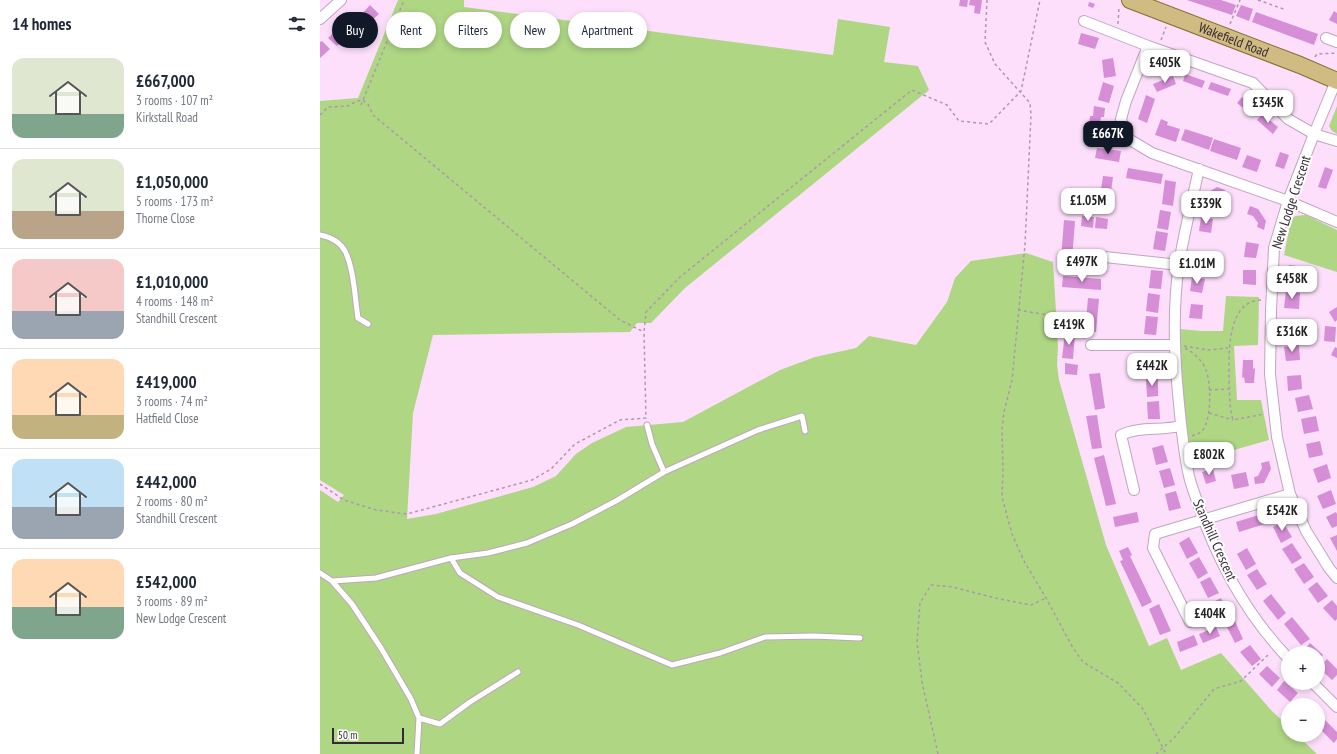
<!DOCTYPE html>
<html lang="en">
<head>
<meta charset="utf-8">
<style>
	body { margin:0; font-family:"PT Sans Narrow",sans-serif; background:#f6f6f7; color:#1f2937; height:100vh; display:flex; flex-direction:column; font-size:15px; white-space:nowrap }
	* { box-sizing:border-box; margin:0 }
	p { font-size:13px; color:#747a83 }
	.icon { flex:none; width:22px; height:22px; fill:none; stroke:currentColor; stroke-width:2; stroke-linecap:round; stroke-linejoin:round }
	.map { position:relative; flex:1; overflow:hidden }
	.details { display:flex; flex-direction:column; background:#fff; width:320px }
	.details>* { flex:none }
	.hud { position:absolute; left:12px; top:12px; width:380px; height:36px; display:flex; gap:8px }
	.buttons { position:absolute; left:961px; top:646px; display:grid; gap:8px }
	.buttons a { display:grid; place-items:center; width:44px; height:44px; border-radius:50%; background:#fff; box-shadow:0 2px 6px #0003; font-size:20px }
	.scale { position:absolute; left:12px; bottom:10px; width:72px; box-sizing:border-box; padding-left:4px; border:2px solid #342934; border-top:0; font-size:11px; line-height:14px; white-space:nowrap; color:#342934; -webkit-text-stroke:3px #fff; paint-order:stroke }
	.price { position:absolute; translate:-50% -34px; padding:0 9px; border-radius:8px; background:#fff; color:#222; font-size:13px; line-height:26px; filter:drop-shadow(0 1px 2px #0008) }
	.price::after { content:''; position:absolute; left:50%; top:24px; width:12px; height:9px; margin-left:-6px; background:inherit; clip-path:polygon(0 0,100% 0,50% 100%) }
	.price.active { background:#111827; color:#fff }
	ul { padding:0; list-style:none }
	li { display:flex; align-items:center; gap:12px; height:100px; padding:0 12px }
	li+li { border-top:1px solid #e0e1e3 }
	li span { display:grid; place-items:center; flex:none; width:112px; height:80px; border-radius:12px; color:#555 }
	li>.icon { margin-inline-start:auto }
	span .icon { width:48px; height:48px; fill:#fffc; stroke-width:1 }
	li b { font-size:17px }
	h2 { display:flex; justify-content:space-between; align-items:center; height:48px; padding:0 12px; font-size:17px }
	.pill { padding:0 14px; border-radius:18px; background:#fff; box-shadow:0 2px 6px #0003; font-size:14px; line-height:36px }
	.pill.active { background:#111827; color:#fff }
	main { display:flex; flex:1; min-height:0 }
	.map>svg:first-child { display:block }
</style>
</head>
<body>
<main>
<section class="details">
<h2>14 homes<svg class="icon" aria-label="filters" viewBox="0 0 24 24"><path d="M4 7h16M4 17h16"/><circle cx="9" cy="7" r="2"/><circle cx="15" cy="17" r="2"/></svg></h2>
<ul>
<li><span style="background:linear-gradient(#dfe7d0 70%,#7fa58c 0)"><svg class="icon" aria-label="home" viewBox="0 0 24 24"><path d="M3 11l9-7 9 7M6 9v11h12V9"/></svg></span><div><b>£667,000</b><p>3 rooms · 107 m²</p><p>Kirkstall Road</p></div></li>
<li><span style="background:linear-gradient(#dfe7d0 65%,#b9a48a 0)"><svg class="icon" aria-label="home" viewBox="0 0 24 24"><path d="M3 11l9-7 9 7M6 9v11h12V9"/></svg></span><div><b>£1,050,000</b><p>5 rooms · 173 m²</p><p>Thorne Close</p></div></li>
<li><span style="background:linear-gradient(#f6c9c9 65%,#9aa5b1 0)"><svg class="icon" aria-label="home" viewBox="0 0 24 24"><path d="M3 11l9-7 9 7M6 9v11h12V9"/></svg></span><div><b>£1,010,000</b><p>4 rooms · 148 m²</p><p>Standhill Crescent</p></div></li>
<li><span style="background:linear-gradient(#ffd9b3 70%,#c2b280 0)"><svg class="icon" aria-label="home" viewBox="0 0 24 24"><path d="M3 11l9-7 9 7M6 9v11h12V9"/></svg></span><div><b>£419,000</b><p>3 rooms · 74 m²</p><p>Hatfield Close</p></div></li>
<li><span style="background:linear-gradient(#bfe0f5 60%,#9aa5b1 0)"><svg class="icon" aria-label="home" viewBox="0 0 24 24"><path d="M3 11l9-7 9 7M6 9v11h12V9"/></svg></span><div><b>£442,000</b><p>2 rooms · 80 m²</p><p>Standhill Crescent</p></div></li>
<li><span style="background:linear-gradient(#ffd9b3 60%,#7fa58c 0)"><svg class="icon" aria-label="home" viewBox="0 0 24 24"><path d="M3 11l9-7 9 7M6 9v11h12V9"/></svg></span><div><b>£542,000</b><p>3 rooms · 89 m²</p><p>New Lodge Crescent</p></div></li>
</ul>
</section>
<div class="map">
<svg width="1017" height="754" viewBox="0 0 1017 754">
	<rect width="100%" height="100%" fill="#fddffb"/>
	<!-- green -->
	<path fill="#aed683" d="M78,0H144V7L513,55L518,19L570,27L564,62L598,66L609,90L365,288L331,323H317L310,332L113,335L93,413L87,519L116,514L213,487L236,476L256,454L272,443L306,427L363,422L460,370L495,357L536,348L549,336L596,345L627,302L635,278L651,261L706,253L733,262L738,346L737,365L739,380L786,545L829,646L847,638L861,670L901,653L951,710L968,726V735H977L997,754H0V490L18,502L24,495L0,480V101L38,98Z
		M1017,106V134L1012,131L1009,126Z
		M986,215L1017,230V272L964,255L971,220L975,216Z
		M906,296L939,297L938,345L914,346L917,400H941L949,440L872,462C865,418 860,374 860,329L882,331H903Z"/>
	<!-- building -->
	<path fill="#d68ed6" d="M640,0H648L647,7L639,6Z
		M650,0H662L660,14L654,13L655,6L649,5Z
		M867,0H901L916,5L912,15Z
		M769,2L775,4L773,8L768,6Z
		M50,5L59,14L48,24L40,16Z
		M921,5L933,9L929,21L916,16Z
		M1014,11L1017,13V24L1009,20Z
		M936,12L998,34L994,45L932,22Z
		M34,17L43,26L32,36L24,27Z
		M19,28L27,36L17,46L8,38Z
		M761,33L779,38L775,49L758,44Z
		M2,41L10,49L0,58V42Z
		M793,58L796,76L784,78L782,60Z
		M865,74L885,81L882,88L863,81Z
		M853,76L856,84L837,92L833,84Z
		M783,82L794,86L789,103L778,100Z
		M891,82L911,89L908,96L888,89Z
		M826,95L835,99L827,123L818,119Z
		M922,97L938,110L933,116L917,103Z
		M774,106L785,108L784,117H781L777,142L767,141L770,116H773Z
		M942,114L958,127L953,134L937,120Z
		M841,119L848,122L847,125L860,129L856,142L835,135Z
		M865,129L893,138L889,150L861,140Z
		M894,139L921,148L917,160L890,151Z
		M777,148L801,151L799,162L775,158Z
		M960,152L969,155L964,169L955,166Z
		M927,155L941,160L937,172L922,167Z
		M1005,167L1013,170L1006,189L998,187Z
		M808,168L843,174L841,184L806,178Z
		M783,176L793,177L788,212L778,211Z
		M845,180L856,182L853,206L842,204Z
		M897,187L905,190L903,197L899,196L891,200L889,206L882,203L884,195Z
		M930,206L938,209L946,221L944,230L937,227L938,223L933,216L927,214Z
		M840,210L851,212L848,230L837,228Z
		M762,216L774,217L773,228L761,226Z
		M776,217L788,219L787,229L775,228Z
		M881,217L893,219L891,233L879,231Z
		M744,220L755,221L751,273L740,272Z
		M836,231L848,233L845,251L833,249Z
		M926,242L939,244L936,258L924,257Z
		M875,252L887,254L885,268L873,266Z
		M969,265L985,267L983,284L967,282Z
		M831,270L843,271L841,289L829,288Z
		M923,270H936V285L923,284Z
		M743,276L781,279V290L742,287Z
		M872,277L885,279L882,293L870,291Z
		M966,291L980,293L979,309L964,308Z
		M828,293L840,295L838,313L826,311Z
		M768,298L779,299L776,332L765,331Z
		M871,304L883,305L882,319L869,318Z
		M1017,307V320L1015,322L1009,312Z
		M826,316L838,317L836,335L824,334Z
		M964,319H979V335H963Z
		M1005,326L1016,327L1015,342L1004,341Z
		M745,333L755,334L753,359L742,358Z
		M979,345L980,360L966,361L964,347Z
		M1015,347L1017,348V358L1011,355Z
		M837,356L838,374L826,375L825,357Z
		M923,360H933V369L935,368L934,383H925L924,377L922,378Z
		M745,363L758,365L757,375L745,374Z
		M780,373L785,408L775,410L769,374Z
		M981,375L982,389L968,391L967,376Z
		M838,378V396L827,397L826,379Z
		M989,395L993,409L978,412L975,398Z
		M839,401L840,419H828L827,402Z
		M777,415L782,448L772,449L766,416Z
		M996,416L999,431L984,434L981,419Z
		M1000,441L1003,455L989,458L986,444Z
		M843,445L848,462L836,465L832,448Z
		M784,455L796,504L786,506L774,458Z
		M949,461L951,469L944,483L935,484L934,477L938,476L942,468L941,463Z
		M1007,464L1011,478L998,483L993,469Z
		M850,468L855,485L844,488L839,471Z
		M893,469L896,481L886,484L882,472Z
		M926,472L929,486L914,489L911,475Z
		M1011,490L1016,504L1003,509L997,496Z
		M856,491L861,508L849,511L845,494Z
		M817,512L819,522L795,527L793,517Z
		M1016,512L1017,514V526L1012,528L1006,517Z
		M942,514L945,524L919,532L916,522Z
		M963,522L972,537L961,543L953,527Z
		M1017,535V551L1010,538Z
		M869,537L878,553L867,559L859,543Z
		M972,543L982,558L972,564L962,549Z
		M808,547L812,555L810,556L832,602L822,607L800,561L803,560L799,551Z
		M927,548L936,564L926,570L917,554Z
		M879,557L888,573L878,579L869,563Z
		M984,563L994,577L984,584L974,569Z
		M937,569L947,584L937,590L927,575Z
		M890,577L899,593L888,598L880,582Z
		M997,582L1008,596L998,603L988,589Z
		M951,594L966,613L958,620L943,601Z
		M901,598L911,620L914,619L923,639L915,643L905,623L903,624L893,602Z
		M1012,600L1017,606V619L1015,621L1003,608Z
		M839,604L851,631L840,635L829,609Z
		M972,617L990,639L981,645L964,624Z
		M896,627L900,636L883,643L879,634Z
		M874,635L878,645L860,652L857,642Z
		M990,643L1003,655L998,661V653H983L982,652Z
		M930,645L941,659L932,666L920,652Z
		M1007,659L1017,669V675L1012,680L999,668Z
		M947,666L960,678L952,687L939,674Z
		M964,681L978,693L970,702L957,690Z
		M980,699L987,705H974Z
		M998,713L1017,732V739L1014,743L998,727Z"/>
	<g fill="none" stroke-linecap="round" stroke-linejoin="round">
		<!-- lane casing -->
		<g stroke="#c1a5c0" stroke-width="7">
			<path id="lane" d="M0,235C10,237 20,242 25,251C34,269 35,299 38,318L48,324
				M327,425L332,444L344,472
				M131,558L140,573L178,597L258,625L352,665L400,653L445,637L494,636L540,638
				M0,573L12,581L56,578L131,558L168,553L207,543L252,524L296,501L344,472L438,430L482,416L485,431
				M12,581L32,604L61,648L91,699L99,718L97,754
				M99,718L120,724L150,702L198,672"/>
		</g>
		<!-- street casing -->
		<g stroke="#c1a5c0" stroke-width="12">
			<path id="street" d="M0,19L21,0
				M764,21L828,46L933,83L968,119L994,134L1017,141
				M1006,38L1017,42
				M828,46L806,101L801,119L807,138L832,153L968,201L1017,222
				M1016,81L994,134L968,201L954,248L951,310L950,374L957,437L970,494L986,531L1009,568L1017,578
				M879,169C872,201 864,233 859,264C853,304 854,343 857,382C860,414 862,445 869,476C871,485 875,495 878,504C897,560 927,615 968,658
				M785,257L859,265
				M771,345H854
				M814,490L801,435C819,426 841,431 860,426
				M870,622L833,548L835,534L970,494
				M993,683L1017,707"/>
		</g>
		<!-- primary casing -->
		<g stroke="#856c31" stroke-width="18">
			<g id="primary">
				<path id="s1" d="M810,0L980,65L1017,81"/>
			</g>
		</g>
		<!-- path -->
		<path stroke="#ae98ad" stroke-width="1.5" stroke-dasharray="3 3" stroke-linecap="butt" d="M667,0L665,42L675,64L710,103L711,115L705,245L692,380L684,412L682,429L683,471L682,497L692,534L704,561L726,598L753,648L763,662L798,683L823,709L846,754
			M938,0L966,10
			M798,24L799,6
			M910,24L920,0
			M841,40L846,27
			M995,57L997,54L1017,53
			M41,105L84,0
			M0,115L8,107L28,106L37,101L43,100L48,104L53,115L300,320L324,332
			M941,300C906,301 909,355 909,380C910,395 909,405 913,420L944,414
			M698,310L753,319L765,338
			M864,346L888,350L908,348
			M865,348C874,353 882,360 886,370C891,382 892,420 882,431C879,434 875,435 871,436
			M889,390L909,389
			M889,413L913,420
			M0,484L24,500L56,510L87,514L212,480L231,469L255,444L300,420L326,418L324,332L326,312L360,277L592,90L627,105L639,121L669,124L701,91L720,0
			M618,754L602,682L597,642L600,603L611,585L633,587L675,598L711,605L726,598
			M836,754L854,738L894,689L921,681L950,653"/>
		<!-- lane -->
		<use href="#lane" stroke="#fff" stroke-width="5"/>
		<!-- street -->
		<use href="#street" stroke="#fff" stroke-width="10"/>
		<!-- primary -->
		<use href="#primary" stroke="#d0bc82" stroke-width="16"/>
	</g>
	<g text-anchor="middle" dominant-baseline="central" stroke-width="4" stroke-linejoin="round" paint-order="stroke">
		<!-- street labels -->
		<g font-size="14" fill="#342934" stroke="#fff">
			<text stroke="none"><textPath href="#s1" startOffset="111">Wakefield Road</textPath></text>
			<text transform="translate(971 202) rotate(-72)">New Lodge Crescent</text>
			<text transform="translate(895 540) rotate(66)">Standhill Crescent</text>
		</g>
	</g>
</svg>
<div class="buttons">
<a>+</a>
<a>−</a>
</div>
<div class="scale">50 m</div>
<b class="price" style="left:845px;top:84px">£405K</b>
<b class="price" style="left:948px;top:124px">£345K</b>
<b class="price active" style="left:788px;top:155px">£667K</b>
<b class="price" style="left:768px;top:222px">£1.05M</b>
<b class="price" style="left:886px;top:225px">£339K</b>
<b class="price" style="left:762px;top:283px">£497K</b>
<b class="price" style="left:877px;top:285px">£1.01M</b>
<b class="price" style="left:972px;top:300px">£458K</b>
<b class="price" style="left:749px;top:346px">£419K</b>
<b class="price" style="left:972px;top:353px">£316K</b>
<b class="price" style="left:832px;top:387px">£442K</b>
<b class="price" style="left:889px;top:476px">£802K</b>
<b class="price" style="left:962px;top:532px">£542K</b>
<b class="price" style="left:890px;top:635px">£404K</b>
<div class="hud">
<a class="pill active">Buy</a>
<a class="pill">Rent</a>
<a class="pill">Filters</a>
<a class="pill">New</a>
<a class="pill">Apartment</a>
</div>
</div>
</main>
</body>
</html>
